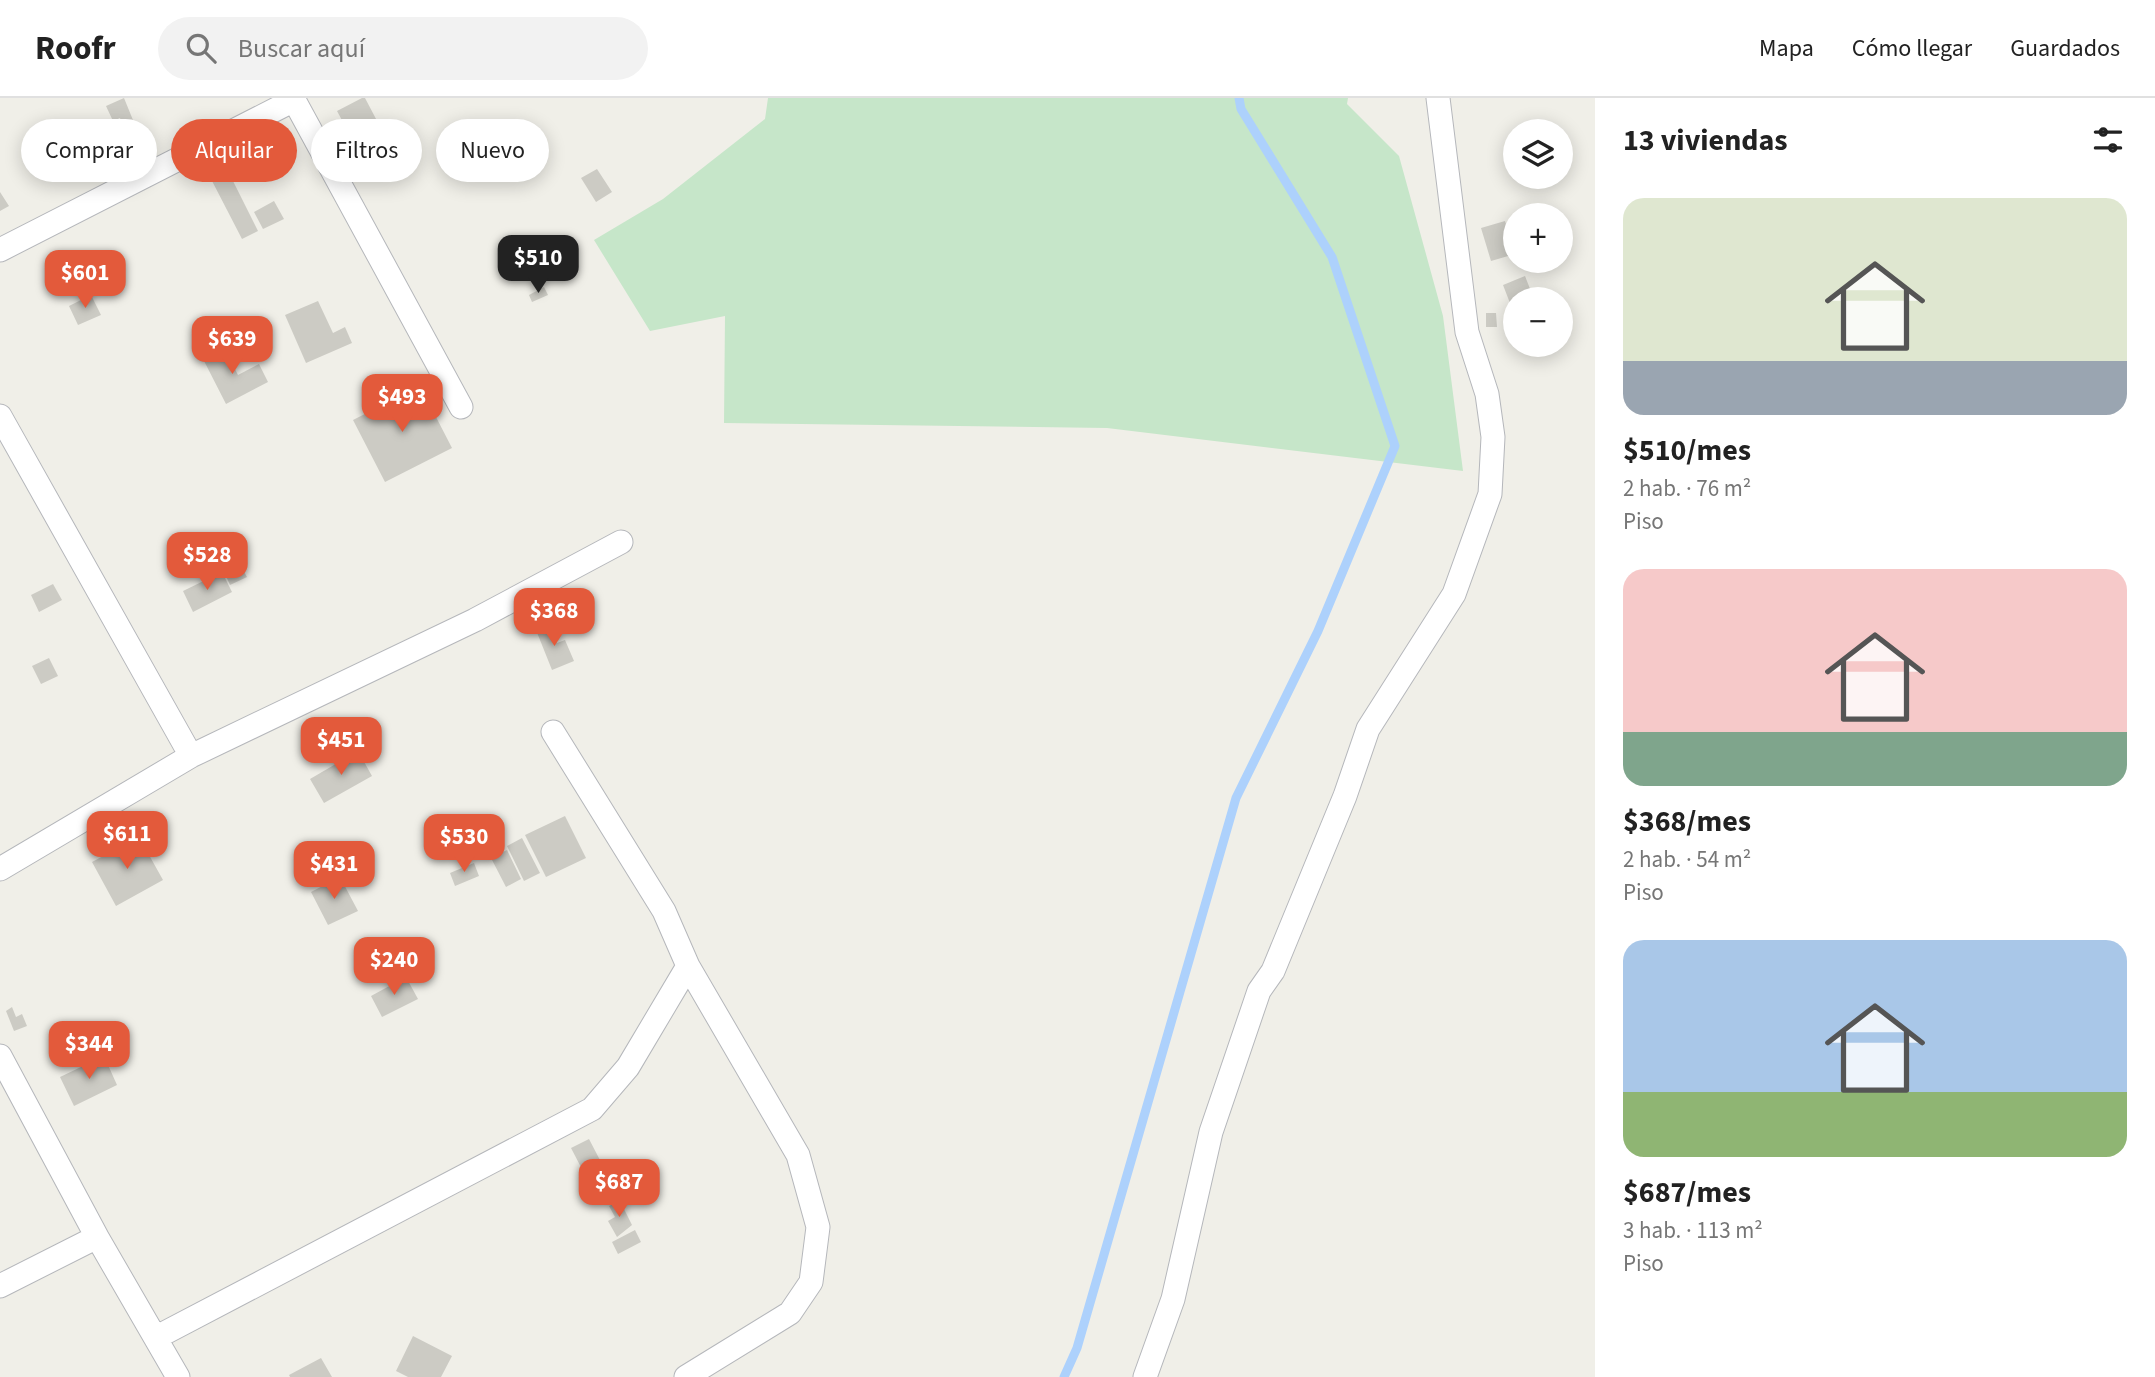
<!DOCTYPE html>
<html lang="es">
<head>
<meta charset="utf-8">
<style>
	body { margin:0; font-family:"Source Sans 3",sans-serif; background:#f2f2f2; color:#222; height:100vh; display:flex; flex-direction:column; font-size:26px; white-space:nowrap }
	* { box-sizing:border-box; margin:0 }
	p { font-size:23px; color:#767676 }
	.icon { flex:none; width:38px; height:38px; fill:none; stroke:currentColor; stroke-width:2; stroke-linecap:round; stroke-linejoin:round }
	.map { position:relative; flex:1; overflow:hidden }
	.drawer { display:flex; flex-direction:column; background:#fff; width:560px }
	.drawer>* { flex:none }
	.guide { position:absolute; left:21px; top:21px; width:665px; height:63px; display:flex; gap:14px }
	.controls { position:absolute; left:1503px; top:21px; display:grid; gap:14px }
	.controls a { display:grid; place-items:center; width:70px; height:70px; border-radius:50%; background:#fff; box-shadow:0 4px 18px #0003; font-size:35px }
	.price { position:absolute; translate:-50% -60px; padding:0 16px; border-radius:14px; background:#e35a3b; color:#fff; font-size:23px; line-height:46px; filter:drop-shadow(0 2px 4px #0008) }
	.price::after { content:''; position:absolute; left:50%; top:42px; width:21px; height:16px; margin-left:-10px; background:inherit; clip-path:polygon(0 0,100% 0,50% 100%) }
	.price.current { background:#222; color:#fff }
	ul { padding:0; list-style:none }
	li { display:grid; align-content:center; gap:14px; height:371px; padding:0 28px }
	li span { display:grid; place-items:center; height:217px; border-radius:21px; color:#555 }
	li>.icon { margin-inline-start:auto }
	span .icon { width:126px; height:126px; fill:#fffc; stroke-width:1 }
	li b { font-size:30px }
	h2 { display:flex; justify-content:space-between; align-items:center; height:84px; padding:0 28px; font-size:30px }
	.tag { padding:0 24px; border-radius:32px; background:#fff; box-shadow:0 4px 18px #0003; font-size:24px; line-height:63px }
	.tag.current { background:#e35a3b; color:#fff }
	header { display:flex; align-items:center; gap:42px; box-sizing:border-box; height:98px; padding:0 35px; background:#fff; border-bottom:2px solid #e0e0e0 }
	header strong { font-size:33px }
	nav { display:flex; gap:38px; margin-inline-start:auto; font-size:24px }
	.search { width:490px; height:63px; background:#f2f2f2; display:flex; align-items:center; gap:18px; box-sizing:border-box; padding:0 24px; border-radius:38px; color:#767676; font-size:26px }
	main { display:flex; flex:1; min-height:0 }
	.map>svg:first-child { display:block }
</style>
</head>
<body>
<header>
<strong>Roofr</strong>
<div class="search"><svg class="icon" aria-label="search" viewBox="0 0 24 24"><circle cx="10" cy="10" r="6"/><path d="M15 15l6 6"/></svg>Buscar aquí</div>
<nav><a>Mapa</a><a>Cómo llegar</a><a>Guardados</a></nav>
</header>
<main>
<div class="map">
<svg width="1595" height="1279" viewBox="0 0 1595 1279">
	<rect width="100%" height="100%" fill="#f0efe8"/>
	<!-- green -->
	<path fill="#c6e6c9" d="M768,0H1348L1347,6L1399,58L1443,218L1463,373L1107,330L724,325L725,218L650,233L594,142L663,101L765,21Z"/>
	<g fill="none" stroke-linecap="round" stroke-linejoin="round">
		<!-- stream -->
		<path stroke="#add1fc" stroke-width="9" d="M1064,1279L1077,1250L1236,700L1318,533L1395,348L1332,159L1241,11L1239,0"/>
	</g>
	<!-- building -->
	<path fill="#cccbc4" d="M124,0L135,27L124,32L120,20L113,23L106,8Z
		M362,0H365L385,38L358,52L337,13Z
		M597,71L612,94L596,104L581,80Z
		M228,73L258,133L242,141L211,81Z
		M0,94L9,108L0,113Z
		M274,103L284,121L263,131L254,114Z
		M1505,123L1515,156L1491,163L1481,130Z
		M1525,178L1534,201H1516L1515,218L1503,187Z
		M544,189L548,197L532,204L529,197Z
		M91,197L101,217L78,227L69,208Z
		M318,203L333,235L345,229L352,245L306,265L285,217Z
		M1486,215H1496L1497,229H1486Z
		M223,248L238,277L259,266L268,284L226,306L202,259Z
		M420,288L452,350L385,384L353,322Z
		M237,461L247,479L230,487L222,469Z
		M222,474L232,494L193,514L183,493Z
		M53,486L62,502L39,514L31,497Z
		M550,526L557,545L565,542L574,563L552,572L536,532Z
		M49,560L58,578L41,586L32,568Z
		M358,653L372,678L324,705L310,681Z
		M565,718L586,760L546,779L525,737Z
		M139,739L163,782L116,808L92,764Z
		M522,740L540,775L524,783L507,748Z
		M507,752L521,781L506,789L491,760Z
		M474,765L479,778L455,788L450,775Z
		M340,779L358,813L328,827L311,794Z
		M406,879L418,901L382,919L371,898Z
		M12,909L16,919L22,916L27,928L14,933L6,913Z
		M104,958L117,987L74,1008L60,979Z
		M589,1041L614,1089L596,1098L571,1050Z
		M620,1103L632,1127L617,1139L608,1123L615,1119L609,1108Z
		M635,1132L641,1144L618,1156L612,1144Z
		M413,1238L452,1258L441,1279H408L396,1273Z
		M321,1260L332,1279H290L289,1277Z"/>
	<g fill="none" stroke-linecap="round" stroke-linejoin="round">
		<!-- street casing -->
		<g stroke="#b5b7bb" stroke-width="25">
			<path id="street" d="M0,152L294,2L461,309
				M0,318L191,658
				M0,771L191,658L475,522L621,444
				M0,958L97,1139L178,1279
				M0,1188L97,1139
				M157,1239L592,1011L628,969L688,868L664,813L553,634
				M686,1279L790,1215L811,1184L818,1129L798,1057L688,868
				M1145,1279L1173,1201L1211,1034L1259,893L1273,873L1345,698L1368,631L1454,496L1490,396L1493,339L1487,296L1467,234L1438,0"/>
		</g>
		<!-- street -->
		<use href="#street" stroke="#fff" stroke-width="23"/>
	</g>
</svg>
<div class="controls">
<a><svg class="icon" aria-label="layers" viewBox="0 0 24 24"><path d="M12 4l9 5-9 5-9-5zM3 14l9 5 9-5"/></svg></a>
<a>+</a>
<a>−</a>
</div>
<b class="price current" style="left:538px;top:197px">$510</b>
<b class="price" style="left:85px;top:212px">$601</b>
<b class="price" style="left:232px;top:278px">$639</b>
<b class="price" style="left:402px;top:336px">$493</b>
<b class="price" style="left:207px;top:494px">$528</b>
<b class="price" style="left:554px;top:550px">$368</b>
<b class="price" style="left:341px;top:679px">$451</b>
<b class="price" style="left:127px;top:773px">$611</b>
<b class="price" style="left:464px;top:776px">$530</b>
<b class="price" style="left:334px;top:803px">$431</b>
<b class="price" style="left:394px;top:899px">$240</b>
<b class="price" style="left:89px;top:983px">$344</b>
<b class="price" style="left:619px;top:1121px">$687</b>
<div class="guide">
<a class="tag">Comprar</a>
<a class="tag current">Alquilar</a>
<a class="tag">Filtros</a>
<a class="tag">Nuevo</a>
</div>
</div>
<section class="drawer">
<h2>13 viviendas<svg class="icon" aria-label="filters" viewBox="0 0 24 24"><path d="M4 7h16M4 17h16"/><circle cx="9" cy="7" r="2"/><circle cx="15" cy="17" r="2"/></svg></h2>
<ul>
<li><span style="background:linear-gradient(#dfe7d0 75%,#9aa5b1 0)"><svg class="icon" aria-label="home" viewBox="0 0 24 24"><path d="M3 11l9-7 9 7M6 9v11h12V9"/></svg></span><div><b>$510/mes</b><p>2 hab. · 76 m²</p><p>Piso</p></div></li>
<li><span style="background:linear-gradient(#f6c9c9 75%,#7fa58c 0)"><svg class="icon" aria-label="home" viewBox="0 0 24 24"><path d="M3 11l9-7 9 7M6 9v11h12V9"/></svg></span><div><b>$368/mes</b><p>2 hab. · 54 m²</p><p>Piso</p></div></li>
<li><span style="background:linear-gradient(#a9c7e8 70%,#8fb573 0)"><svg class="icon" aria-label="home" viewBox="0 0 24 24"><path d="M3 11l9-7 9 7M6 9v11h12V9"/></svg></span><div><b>$687/mes</b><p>3 hab. · 113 m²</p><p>Piso</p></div></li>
</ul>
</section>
</main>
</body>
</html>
